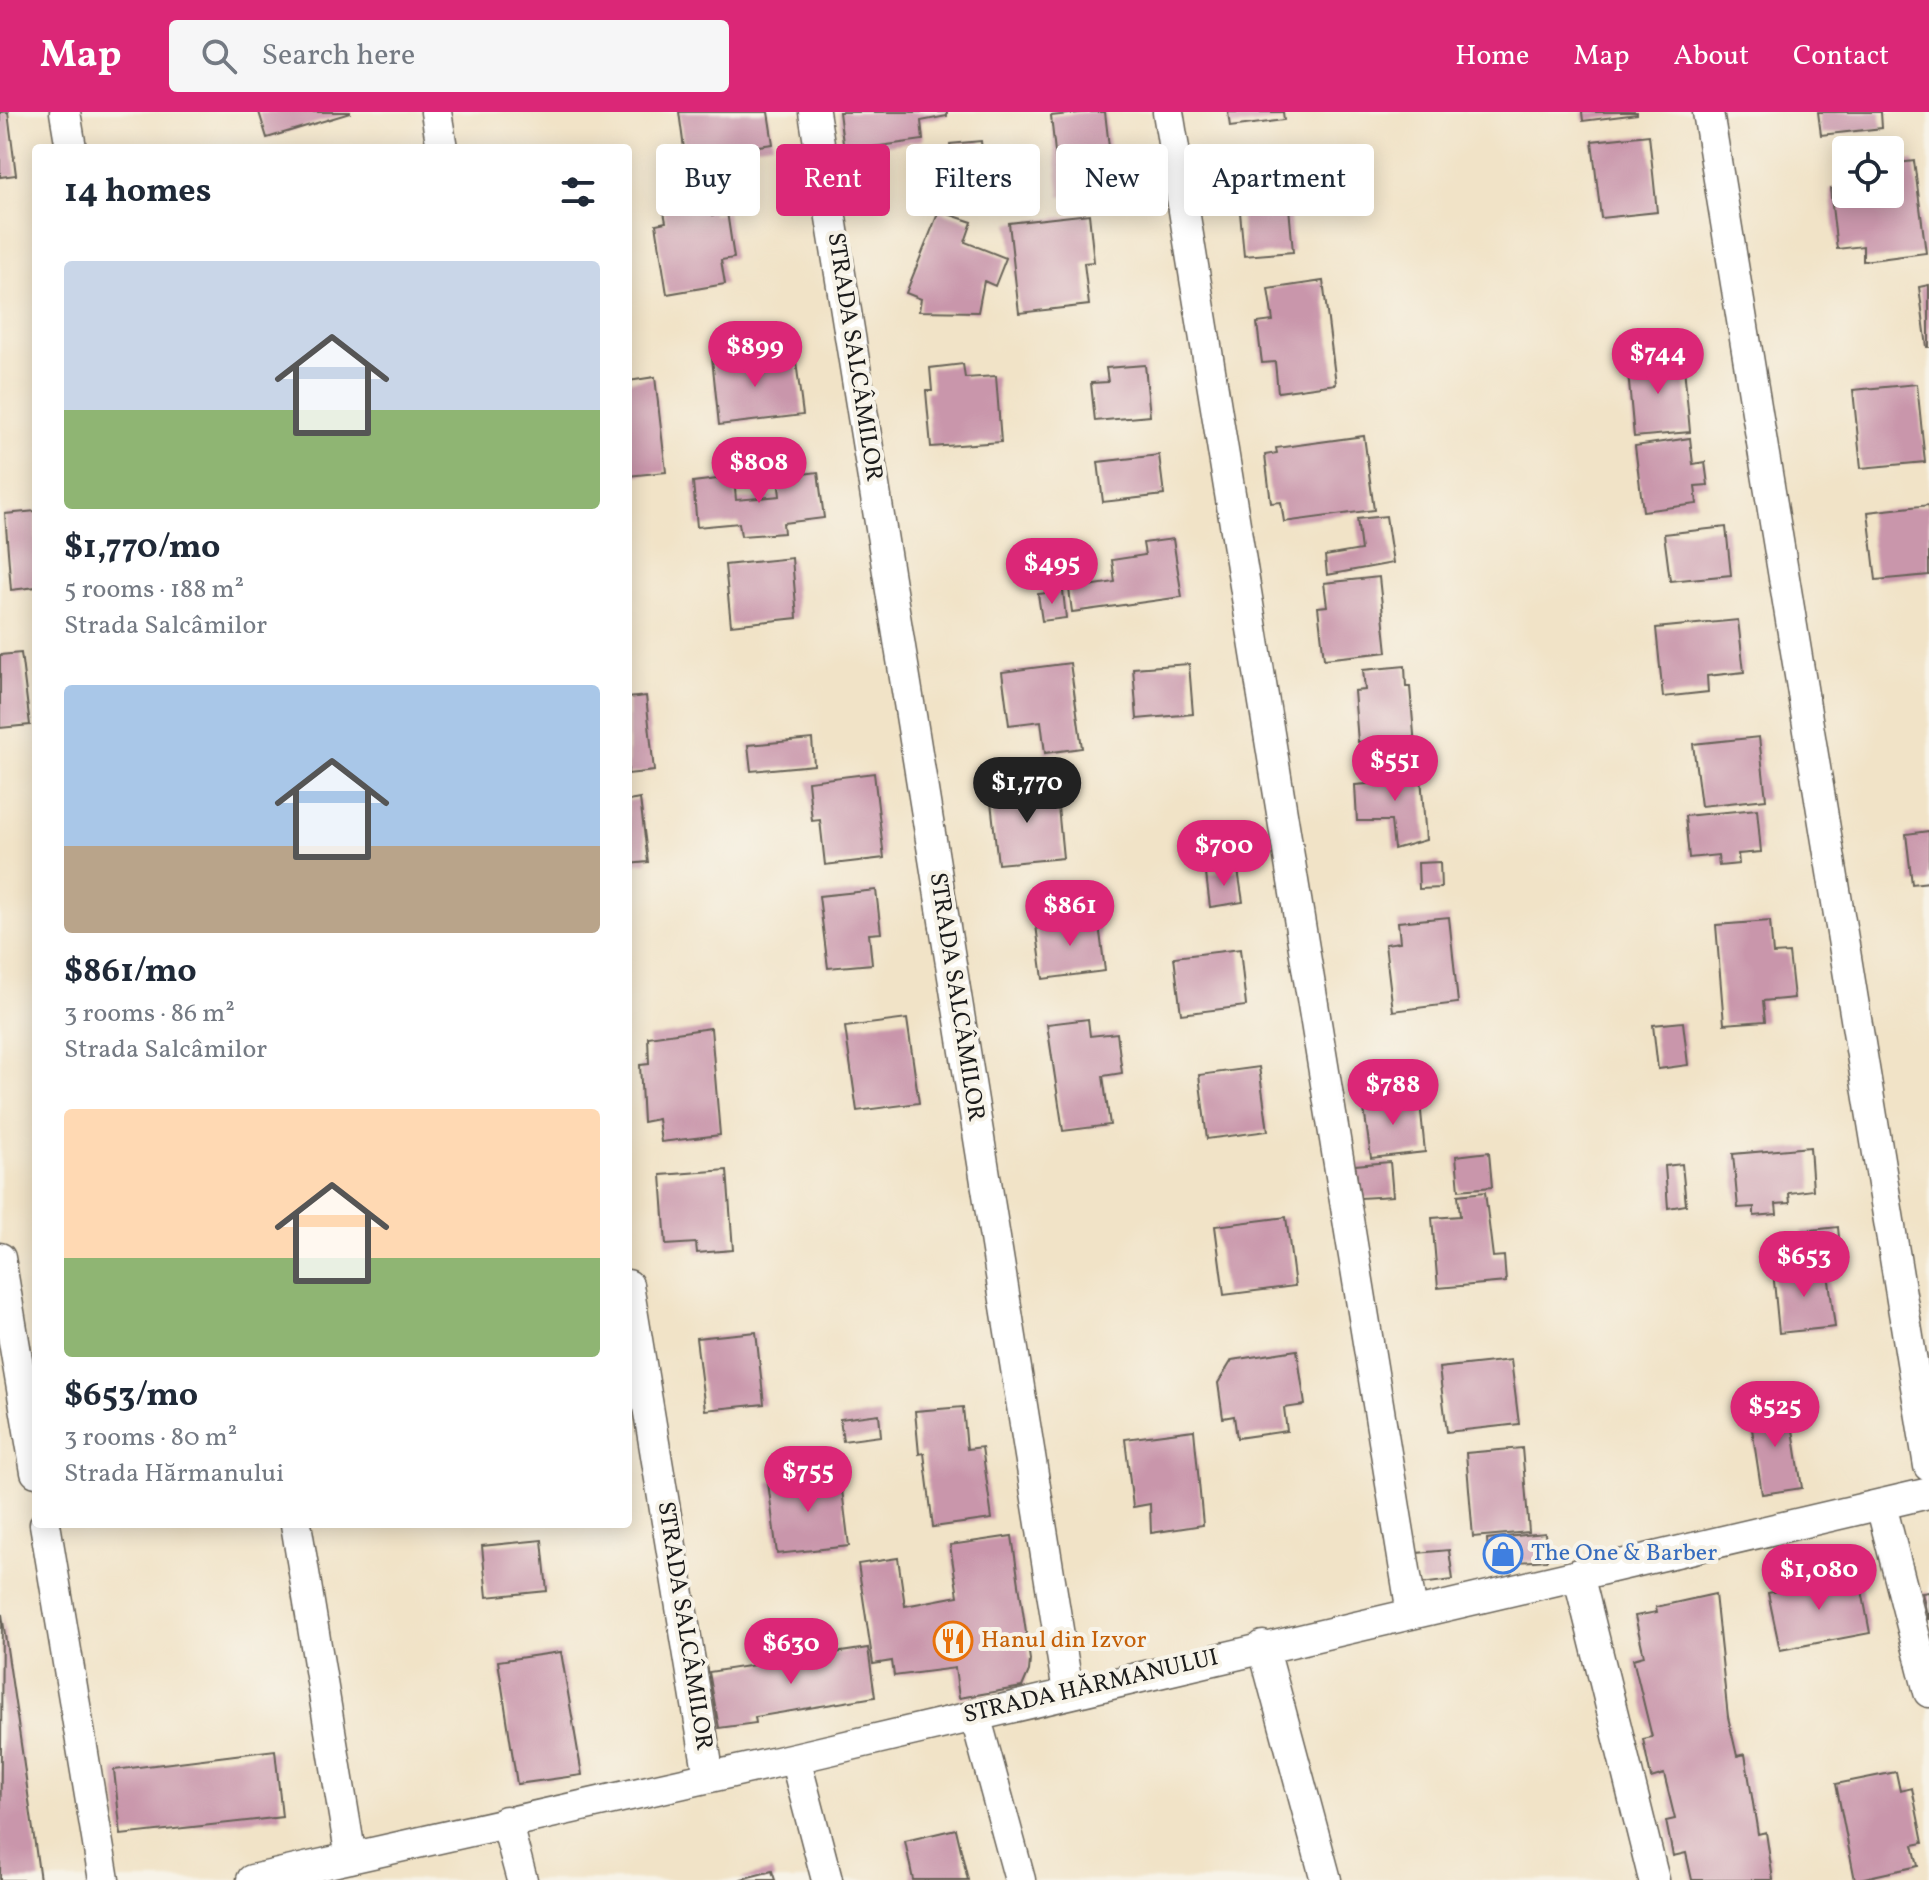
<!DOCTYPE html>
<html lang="en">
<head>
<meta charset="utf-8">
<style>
	body { margin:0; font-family:Vollkorn,serif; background:#f6f6f7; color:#1f2937; height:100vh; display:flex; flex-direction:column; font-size:30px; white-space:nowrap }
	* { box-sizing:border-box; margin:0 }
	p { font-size:26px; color:#747a83 }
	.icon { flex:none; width:44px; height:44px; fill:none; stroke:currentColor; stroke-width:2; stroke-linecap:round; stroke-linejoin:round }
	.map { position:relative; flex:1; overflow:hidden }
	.side { position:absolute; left:32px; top:32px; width:600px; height:1384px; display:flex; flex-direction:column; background:#fff; border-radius:8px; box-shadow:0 4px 20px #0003 }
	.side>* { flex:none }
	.top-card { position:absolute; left:656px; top:32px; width:760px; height:72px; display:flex; gap:16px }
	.fabs { position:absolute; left:1832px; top:24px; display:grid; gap:16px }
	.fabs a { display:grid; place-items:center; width:72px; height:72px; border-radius:8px; background:#fff; box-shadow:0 4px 20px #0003; font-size:40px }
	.price { position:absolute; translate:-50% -68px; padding:0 18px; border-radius:28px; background:#db2777; color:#fff; font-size:26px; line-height:52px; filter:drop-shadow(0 2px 4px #0008) }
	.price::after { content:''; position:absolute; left:50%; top:48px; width:24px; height:18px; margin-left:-12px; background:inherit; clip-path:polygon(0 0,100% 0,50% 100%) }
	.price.selected { background:#222; color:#fff }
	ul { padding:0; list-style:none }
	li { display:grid; align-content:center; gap:16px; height:424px; padding:0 32px }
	li span { display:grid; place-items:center; height:248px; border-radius:8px; color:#555 }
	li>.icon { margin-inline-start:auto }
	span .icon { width:144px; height:144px; fill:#fffc; stroke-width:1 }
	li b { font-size:34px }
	h2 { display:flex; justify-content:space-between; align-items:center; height:96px; padding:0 32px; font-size:34px }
	.tag { padding:0 28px; border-radius:8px; background:#fff; box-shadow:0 4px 20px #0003; font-size:28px; line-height:72px }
	.tag.selected { background:#db2777; color:#fff }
	header { display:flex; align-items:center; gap:48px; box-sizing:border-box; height:112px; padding:0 40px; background:#db2777; color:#fff }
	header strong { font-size:38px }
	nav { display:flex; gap:44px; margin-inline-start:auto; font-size:28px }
	.search { width:560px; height:72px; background:#f6f6f7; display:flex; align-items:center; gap:20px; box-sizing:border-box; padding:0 28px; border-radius:8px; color:#747a83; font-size:30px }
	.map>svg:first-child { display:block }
</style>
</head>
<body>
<header>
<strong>Map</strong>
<div class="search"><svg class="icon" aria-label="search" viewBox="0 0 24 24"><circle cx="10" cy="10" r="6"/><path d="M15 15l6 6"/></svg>Search here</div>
<nav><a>Home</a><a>Map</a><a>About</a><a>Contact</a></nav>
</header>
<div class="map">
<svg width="1929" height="1768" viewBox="0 0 1929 1768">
	<rect width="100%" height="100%" fill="#f7f3e8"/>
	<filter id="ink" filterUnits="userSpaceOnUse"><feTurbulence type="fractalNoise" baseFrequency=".0125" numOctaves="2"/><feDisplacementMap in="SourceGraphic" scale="16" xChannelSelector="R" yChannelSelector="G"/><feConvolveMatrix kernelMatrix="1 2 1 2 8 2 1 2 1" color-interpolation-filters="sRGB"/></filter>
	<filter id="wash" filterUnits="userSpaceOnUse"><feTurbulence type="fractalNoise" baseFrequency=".006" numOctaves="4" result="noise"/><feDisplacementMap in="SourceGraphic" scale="32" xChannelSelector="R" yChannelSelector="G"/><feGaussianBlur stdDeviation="1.8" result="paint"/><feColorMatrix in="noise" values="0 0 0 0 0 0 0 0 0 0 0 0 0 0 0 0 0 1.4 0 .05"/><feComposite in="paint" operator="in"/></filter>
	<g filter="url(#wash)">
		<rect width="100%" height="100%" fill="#f1e3c7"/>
		<g id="blocks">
			<!-- building -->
			<path fill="#c996ab" d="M0,0H8L16,63L0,65Z
				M259,0H350V1L267,26Z
				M679,0H768L773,32L685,44Z
				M839,0H947V4L921,9L923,28L844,39Z
				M1088,0H1105L1114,79L1060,85L1051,4Z
				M1228,0H1283L1284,8L1230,15Z
				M1582,0H1637V2L1583,9Z
				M1818,0H1881L1882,16L1821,23Z
				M1649,23L1657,100L1601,106L1592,29Z
				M981,29L985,66L954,69L950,32Z
				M1914,49L1926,141L1863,149V134L1837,137L1830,77L1843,76L1841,57L1846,56V82H1890V52Z
				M709,81L713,103L727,100L734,146L721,148L725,172L667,182L656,112L666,110L662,90Z
				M1289,95L1293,140L1244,144L1240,100Z
				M939,99L972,110L965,130L1006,146L995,174L984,169L978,200L919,199L921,187L906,181Z
				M1089,102L1094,150L1084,151L1089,193L1019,201L1009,111Z
				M1323,169L1336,272L1278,280L1275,250L1262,251L1257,211L1273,209L1268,177Z
				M1929,173V235H1927L1919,175Z
				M764,240L765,252L796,249L803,303L719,313L712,246Z
				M1683,244L1690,320L1634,325L1627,249Z
				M963,252L965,266L996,264L1001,330L931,335L926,279H932L930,256Z
				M1145,253L1150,304L1095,309L1091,271L1108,270L1106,256Z
				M655,265L666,360L628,364V269Z
				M1917,272L1925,350L1861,356L1853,278Z
				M1364,324L1374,398L1284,410L1281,390L1271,391L1265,343L1277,341L1276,336Z
				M1690,326L1693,352L1705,350L1708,373L1695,374L1697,392L1643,399L1635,334Z
				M1159,343L1164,383L1103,390L1098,350Z
				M818,360L824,406L783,411L784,421L741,424L739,411L697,415L693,370L734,365L736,388L780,384L778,365Z
				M1929,393V463L1876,468L1868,400Z
				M36,399V475L11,478L5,402Z
				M1386,404L1393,451L1327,463L1325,444L1361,438L1357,407Z
				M1726,415L1731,463L1670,469L1664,422Z
				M1173,427L1182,485L1072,500L1069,477L1115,470L1112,448L1145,443L1143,431Z
				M792,446L797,506L731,513L725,453Z
				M1379,465L1387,540L1324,547L1318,495L1327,494L1324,471Z
				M1063,479L1066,506L1042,509L1038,482Z
				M1738,508L1744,560L1707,564L1708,580L1663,585L1656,516Z
				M21,541L30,613L0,616V543Z
				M1070,551L1082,636L1045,641L1041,609L1009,613L1002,560Z
				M1189,552L1193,602L1137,607L1133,556Z
				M1405,554L1406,575H1410L1416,646L1367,649L1365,629L1358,630L1354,579L1365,578L1363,558Z
				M646,584L654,659L628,662V586Z
				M1759,625L1766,687L1701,694L1693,632Z
				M812,627L814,653L751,659L748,633Z
				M1420,652L1426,728L1394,737L1391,709H1357L1355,673L1381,671L1380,656Z
				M874,661L884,746L825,753L820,708L812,709L808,669Z
				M1056,674L1063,746L998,752L990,681Z
				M640,687L648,750L628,752V689Z
				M1757,697L1761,740L1738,742L1739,752L1719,754L1718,743L1689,746L1685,704Z
				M1929,719V770L1912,772L1906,722Z
				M1440,750L1441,776L1419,777L1418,751Z
				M1238,758L1243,790L1210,795L1206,762Z
				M876,778L881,821L869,822L872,852L828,856L819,784Z
				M1098,805L1105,859L1043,867L1036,813Z
				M1449,805L1458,891L1393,899L1385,832L1400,830L1398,810Z
				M1770,809L1773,842L1789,841L1794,886L1763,889L1765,909L1724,912L1716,813Z
				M1240,837L1246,894L1181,902L1174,845Z
				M907,907L919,991L857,999L845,915Z
				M1088,907L1090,924L1117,921L1122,961L1103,964L1110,1013L1063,1019L1047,912Z
				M1683,910L1688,953L1658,957L1653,913Z
				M711,916L720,1023L661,1030L658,1007L643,1010L640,953L649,952L648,925Z
				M1259,955L1268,1019L1207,1027L1199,963Z
				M1388,980L1390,993L1420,990L1425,1040L1371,1046L1362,983Z
				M1810,1035L1813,1078L1789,1081L1790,1091L1776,1092L1777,1102L1754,1104V1095L1738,1096L1733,1042Z
				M1489,1040L1492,1075L1459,1078L1456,1044Z
				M1390,1050L1393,1084L1360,1086L1355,1053Z
				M1682,1052L1686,1093L1668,1096L1665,1054Z
				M727,1058L733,1138L697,1141L696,1131L666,1133L661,1063Z
				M1485,1080L1493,1145L1504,1144L1506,1170L1438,1176L1432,1106L1460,1104L1458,1083Z
				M1286,1105L1295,1174L1224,1183L1215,1114Z
				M1838,1115L1841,1147L1805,1151L1802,1119Z
				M1827,1153L1835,1215L1779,1221L1773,1159Z
				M756,1220L764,1292L705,1298L696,1226Z
				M1297,1238L1305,1293L1284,1296L1287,1319L1237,1326L1234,1304L1223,1306L1218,1271L1232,1248Z
				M1511,1248L1519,1312L1447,1320L1439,1256Z
				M1789,1292L1802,1376L1762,1382L1749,1297Z
				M963,1295L967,1337L982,1335L992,1407L933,1415L924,1341L919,1342L915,1299Z
				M879,1302L881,1324L843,1329L840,1307Z
				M1194,1318L1203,1413L1151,1421L1150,1392L1133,1395L1125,1327Z
				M1522,1336L1529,1420L1473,1425L1466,1341Z
				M840,1362L849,1434L777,1442L768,1370Z
				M1545,1421L1547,1448L1489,1452L1487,1427Z
				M1012,1424L1030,1548L1029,1559L1022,1575L959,1586L955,1556L894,1564L892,1549L873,1552L858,1452L898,1446L905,1494L958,1484L950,1433Z
				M542,1428L547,1479L487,1485L482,1434Z
				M1449,1438L1453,1468L1421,1472L1417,1441Z
				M1859,1462L1870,1521L1780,1538L1768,1481Z
				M1929,1480V1507H1928L1922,1481Z
				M1715,1482L1728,1605L1737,1644L1745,1642L1758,1722L1766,1720L1773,1768H1692L1686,1741L1673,1744L1666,1709L1675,1707L1664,1662L1651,1666L1643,1627L1652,1625L1633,1547L1644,1544L1635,1504L1657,1500L1656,1495Z
				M2,1502L22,1639L40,1768H0Z
				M868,1536L875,1585L755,1605L756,1611L719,1616L709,1560Z
				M561,1540L582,1663L517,1672L498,1549Z
				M275,1638L282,1705L121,1723L114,1658Z
				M1896,1660L1900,1679L1912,1676L1923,1731L1913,1733L1918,1754L1855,1768L1836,1672Z
				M956,1717L968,1768H913L905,1729Z
				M772,1759L775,1768H741V1767Z"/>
		</g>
	</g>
	<g filter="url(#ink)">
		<use href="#blocks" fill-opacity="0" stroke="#676258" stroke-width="2"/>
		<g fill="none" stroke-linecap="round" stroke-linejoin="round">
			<!-- street casing -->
			<g stroke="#676258" stroke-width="33">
				<path id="street" d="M65,0L71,36
					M436,0L442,36
					M814,0L1068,1580
					M1168,0L1412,1501
					M1708,0L1929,1354
					M0,1146L36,1360
					M628,1173L709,1665
					M1881,1393L1929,1580
					M45,1412L104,1768
					M296,1412L351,1746
					M1578,1462L1654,1768
					M1263,1534L1326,1768
					M975,1603L1020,1768
					M795,1646L827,1768
					M506,1709L522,1768
					M252,1768L795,1646L1929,1381"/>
			</g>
			<!-- street -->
			<use href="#street" stroke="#fff" stroke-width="30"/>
		</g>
	</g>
	<!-- icons -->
	<defs>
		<g id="shop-ring" transform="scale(2)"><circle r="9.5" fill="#f7f3e8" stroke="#3f7fe0" stroke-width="1.5"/><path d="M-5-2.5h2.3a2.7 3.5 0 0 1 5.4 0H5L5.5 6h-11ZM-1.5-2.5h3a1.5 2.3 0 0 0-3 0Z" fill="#3f7fe0"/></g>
		<g id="restaurant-ring" transform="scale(2)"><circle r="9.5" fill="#f7f3e8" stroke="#e8710a" stroke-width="1.5"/><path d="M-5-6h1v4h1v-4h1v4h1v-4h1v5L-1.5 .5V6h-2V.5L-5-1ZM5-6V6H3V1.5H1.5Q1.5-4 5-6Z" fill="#e8710a"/></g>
	</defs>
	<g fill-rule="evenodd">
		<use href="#shop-ring" x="1503" y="1442"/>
		<use href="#restaurant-ring" x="953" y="1529"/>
	</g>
	<g text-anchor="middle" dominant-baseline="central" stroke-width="8" stroke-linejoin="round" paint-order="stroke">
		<!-- street labels -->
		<g font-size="24" fill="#1c1c1c" stroke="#f7f3e8">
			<text transform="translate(854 245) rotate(81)">STRADA SALCÂMILOR</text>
			<text transform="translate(956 885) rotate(81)">STRADA SALCÂMILOR</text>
			<text transform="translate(684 1514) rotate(81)">STRADA SALCÂMILOR</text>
			<text transform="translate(1091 1575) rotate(-13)">STRADA HĂRMANULUI</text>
		</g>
		<!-- shop labels -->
		<g font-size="24" fill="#366cbe" stroke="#f7f3e8" text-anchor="start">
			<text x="1531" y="1442">The One &amp; Barber</text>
		</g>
		<!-- food labels -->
		<g font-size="24" fill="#c56008" stroke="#f7f3e8" text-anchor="start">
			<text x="981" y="1529">Hanul din Izvor</text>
		</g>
	</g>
</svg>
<div class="fabs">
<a><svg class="icon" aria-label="locate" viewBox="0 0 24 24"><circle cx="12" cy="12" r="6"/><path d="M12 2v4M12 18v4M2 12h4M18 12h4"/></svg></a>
</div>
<b class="price" style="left:755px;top:277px">$899</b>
<b class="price" style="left:1658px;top:284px">$744</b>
<b class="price" style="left:759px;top:393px">$808</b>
<b class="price" style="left:1052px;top:494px">$495</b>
<b class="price" style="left:1395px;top:691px">$551</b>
<b class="price selected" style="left:1027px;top:713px">$1,770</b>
<b class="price" style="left:1224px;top:776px">$700</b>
<b class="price" style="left:1070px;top:836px">$861</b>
<b class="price" style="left:1393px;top:1015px">$788</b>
<b class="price" style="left:1804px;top:1187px">$653</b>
<b class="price" style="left:1775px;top:1337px">$525</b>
<b class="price" style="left:808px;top:1402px">$755</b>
<b class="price" style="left:1819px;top:1500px">$1,080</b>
<b class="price" style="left:791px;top:1574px">$630</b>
<div class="top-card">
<a class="tag">Buy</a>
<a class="tag selected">Rent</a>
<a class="tag">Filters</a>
<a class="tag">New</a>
<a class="tag">Apartment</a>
</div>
<section class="side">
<h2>14 homes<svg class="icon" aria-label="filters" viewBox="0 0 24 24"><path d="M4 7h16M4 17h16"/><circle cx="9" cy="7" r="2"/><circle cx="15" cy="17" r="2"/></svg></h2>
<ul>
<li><span style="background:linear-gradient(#c9d6e8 60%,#8fb573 0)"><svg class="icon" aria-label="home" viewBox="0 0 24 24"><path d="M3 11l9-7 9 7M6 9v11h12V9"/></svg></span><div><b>$1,770/mo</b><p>5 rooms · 188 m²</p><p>Strada Salcâmilor</p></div></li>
<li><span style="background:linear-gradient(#a9c7e8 65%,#b9a48a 0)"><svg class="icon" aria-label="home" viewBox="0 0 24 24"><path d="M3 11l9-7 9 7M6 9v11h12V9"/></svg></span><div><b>$861/mo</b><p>3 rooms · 86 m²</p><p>Strada Salcâmilor</p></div></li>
<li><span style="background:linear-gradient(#ffd9b3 60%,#8fb573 0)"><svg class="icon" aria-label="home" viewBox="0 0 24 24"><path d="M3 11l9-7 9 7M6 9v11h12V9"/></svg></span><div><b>$653/mo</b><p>3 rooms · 80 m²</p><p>Strada Hărmanului</p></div></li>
</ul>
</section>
</div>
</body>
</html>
